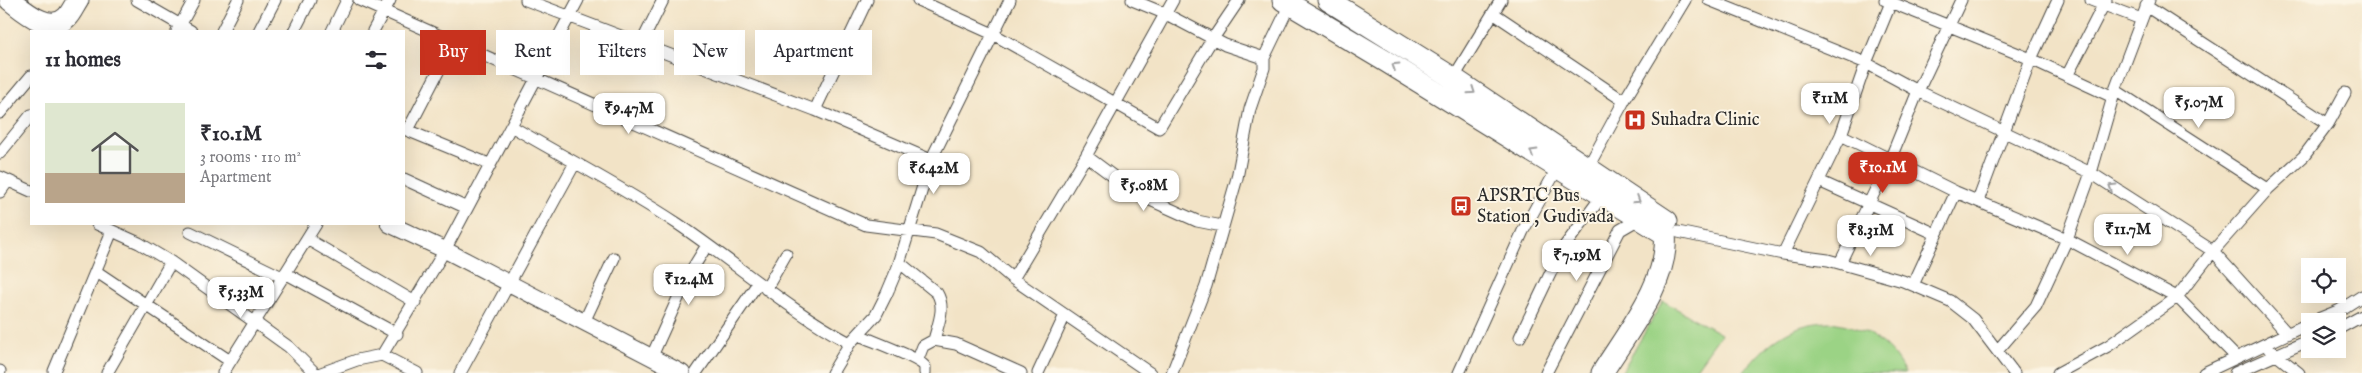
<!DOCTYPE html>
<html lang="en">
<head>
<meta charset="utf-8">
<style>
	body { margin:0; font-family:"IM FELL English",serif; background:#f2f2f3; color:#2b2b33; height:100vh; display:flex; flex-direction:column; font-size:19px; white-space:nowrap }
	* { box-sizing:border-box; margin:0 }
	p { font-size:16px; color:#7c7c81 }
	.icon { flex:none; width:28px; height:28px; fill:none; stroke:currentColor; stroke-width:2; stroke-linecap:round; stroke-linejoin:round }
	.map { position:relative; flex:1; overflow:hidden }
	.drawer { position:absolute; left:30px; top:30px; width:375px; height:195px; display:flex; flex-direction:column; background:#fff; border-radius:0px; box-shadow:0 5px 20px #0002 }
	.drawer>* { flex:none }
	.top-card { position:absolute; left:420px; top:30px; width:475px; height:45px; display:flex; gap:10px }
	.controls { position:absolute; left:2301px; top:258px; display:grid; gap:10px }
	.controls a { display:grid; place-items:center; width:45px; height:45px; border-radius:0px; background:#fff; box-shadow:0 5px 20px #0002; font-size:25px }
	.price { position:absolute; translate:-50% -42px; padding:0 11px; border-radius:10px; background:#fff; color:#222; font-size:16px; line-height:32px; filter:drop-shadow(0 1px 2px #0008) }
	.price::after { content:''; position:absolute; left:50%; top:30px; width:15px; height:11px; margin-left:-8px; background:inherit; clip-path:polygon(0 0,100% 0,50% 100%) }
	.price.active { background:#c8321e; color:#fff }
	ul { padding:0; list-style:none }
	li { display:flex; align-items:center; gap:15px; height:125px; padding:0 15px }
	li+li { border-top:1px solid #e1e1e2 }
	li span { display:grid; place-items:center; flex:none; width:140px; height:100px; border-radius:0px; color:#555 }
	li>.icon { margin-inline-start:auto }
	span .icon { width:60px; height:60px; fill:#fffc; stroke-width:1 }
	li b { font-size:21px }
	h2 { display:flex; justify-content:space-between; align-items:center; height:60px; padding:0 15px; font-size:21px }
	.chip { padding:0 18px; border-radius:0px; background:#fff; box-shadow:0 5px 20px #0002; font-size:18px; line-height:45px }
	.chip.active { background:#c8321e; color:#fff }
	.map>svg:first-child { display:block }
</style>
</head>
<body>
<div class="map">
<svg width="2362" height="373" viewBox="0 0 2362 373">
	<rect width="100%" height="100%" fill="#fcf5e5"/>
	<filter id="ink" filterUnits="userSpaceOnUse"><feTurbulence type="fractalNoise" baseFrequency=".02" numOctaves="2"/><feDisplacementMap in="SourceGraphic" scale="10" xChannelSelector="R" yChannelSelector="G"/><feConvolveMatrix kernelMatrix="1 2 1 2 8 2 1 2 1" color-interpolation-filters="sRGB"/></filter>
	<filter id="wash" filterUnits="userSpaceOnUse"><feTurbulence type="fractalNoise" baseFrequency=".0096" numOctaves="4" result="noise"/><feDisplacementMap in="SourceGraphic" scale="20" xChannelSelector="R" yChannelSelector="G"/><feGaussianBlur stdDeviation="1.12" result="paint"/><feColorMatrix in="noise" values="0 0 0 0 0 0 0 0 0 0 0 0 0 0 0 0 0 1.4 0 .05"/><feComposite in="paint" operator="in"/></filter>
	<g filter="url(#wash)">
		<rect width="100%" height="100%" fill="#f2e3c6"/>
		<!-- green -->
		<path fill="#9bd385" stroke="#637f58" d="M1663,301L1721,334L1693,373H1621Z
			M1829,322C1862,325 1890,342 1905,373H1743C1767,343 1789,323 1829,322Z"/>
	</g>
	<g filter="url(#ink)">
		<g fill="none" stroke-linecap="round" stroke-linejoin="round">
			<!-- street casing -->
			<g stroke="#494742" stroke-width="13">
				<path id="street" d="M137,0L191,31
					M359,0L866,225L936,234L981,252L1013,279L1150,373
					M526,0L815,110L931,160
					M918,0L993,34L1159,128L1208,46L1239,0
					M1132,0L1166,14L1225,45L1264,58
					M1709,0L1866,63L1918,91L2091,173L2213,251L2286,332
					M1885,0L2031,59L2113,97
					M2091,0L2141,19
					M2149,0L2115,90L2091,173L2067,239L2177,297L2236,357
					M2146,6L2328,124
					M1493,13L1624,101
					M177,31L194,0
					M222,31L238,0
					M259,31L275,0
					M294,31L310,0
					M332,31L347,0
					M373,31L390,0
					M642,42L663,0
					M2067,76L2106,0
					M1451,82L1501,0
					M2115,90L2268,189
					M815,110L867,0
					M0,113L31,76
					M511,126C567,159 624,188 678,224C736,263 788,310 850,343
					M404,129L489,164
					M408,130L453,43
					M1841,135L1956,192L2067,239L2036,306L1998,350
					M0,153L31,115
					M1086,156L1137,194L1197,221L1222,226
					M1587,169L1624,101L1685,0
					M0,177L31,191
					M404,179L467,208
					M1819,181L1936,234
					M0,192L8,181
					M1978,201L2031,59L2058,0
					M97,224L139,243L171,262L289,347L315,373
					M190,232L282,277
					M1678,232L1783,254L1828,260L1903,281L1950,301L1973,319L2014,373
					M307,239L415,302
					M1783,254L1841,135L1866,63L1892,0
					M900,263L937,293C946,308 938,324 934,340
					M1840,263L1890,160L1918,91L1961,0
					M97,272L230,361
					M285,273L397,334
					M1013,279L1086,156L1173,0
					M1913,285L1956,192
					M766,289L786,254
					M2313,321L2340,310L2362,296
					M584,322L614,258
					M2338,329L2362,316
					M859,335C872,341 920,358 925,367V373
					M1520,337L1561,251L1602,196
					M2269,349L2299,373
					M382,355L417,373
					M652,356L688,276L707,245
					M918,359L923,346L934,340L956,344L1021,373
					M54,371L112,231
					M0,372V371
					M107,373L171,262
					M223,373L316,224
					M321,373L357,360L382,355L445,250L578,0
					M460,373L575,163
					M696,373L758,283
					M832,373L850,343L876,315L887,293L898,267L931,160L1010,0
					M1038,373L1065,315
					M1172,373L1206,286L1237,178L1250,109L1264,68V58L1290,4
					M1459,373L1523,231L1559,165
					M1546,373L1620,230L1639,219
					M2058,373L2108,346L2177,297L2213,251L2268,189L2304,156L2328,124L2345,93
					M2204,373L2310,323
					M2235,373L2310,340"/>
			</g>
			<!-- secondary casing -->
			<g stroke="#494742" stroke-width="18">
				<path id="secondary" d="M389,224L445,250L682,373"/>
			</g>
			<!-- highway casing -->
			<g stroke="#494742" stroke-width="23">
				<path id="highway" d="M10,0C23,10 50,35 67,17C71,13 74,6 78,0
					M1283,0L1387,62L1665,234C1670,280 1626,334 1602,373
					M1328,0L1453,78L1667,221"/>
			</g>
			<!-- street -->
			<use href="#street" stroke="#fff" stroke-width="11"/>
			<!-- secondary -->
			<use href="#secondary" stroke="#fff" stroke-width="16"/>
			<!-- highway -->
			<use href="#highway" stroke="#fff" stroke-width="21"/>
		</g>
		<!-- one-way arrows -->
		<defs><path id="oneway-chevron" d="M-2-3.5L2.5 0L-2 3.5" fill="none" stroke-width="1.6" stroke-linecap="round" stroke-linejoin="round" transform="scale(1.25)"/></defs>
		<g stroke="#a0a0a0">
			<use href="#oneway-chevron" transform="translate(1395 66) rotate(-148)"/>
			<use href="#oneway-chevron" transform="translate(1472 91) rotate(34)"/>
			<use href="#oneway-chevron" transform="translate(1533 152) rotate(-149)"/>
			<use href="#oneway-chevron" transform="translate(2112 187) rotate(-148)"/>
			<use href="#oneway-chevron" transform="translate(1637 200) rotate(33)"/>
		</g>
	</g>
	<!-- icons -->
	<defs>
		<g id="hospital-square" transform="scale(1.125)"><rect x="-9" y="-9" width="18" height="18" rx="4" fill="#c8321e" stroke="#fcf5e5"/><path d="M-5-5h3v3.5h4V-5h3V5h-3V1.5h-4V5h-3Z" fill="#fff"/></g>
		<g id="bus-square" transform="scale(1.125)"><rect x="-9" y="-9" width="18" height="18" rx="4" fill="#c8321e" stroke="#fcf5e5"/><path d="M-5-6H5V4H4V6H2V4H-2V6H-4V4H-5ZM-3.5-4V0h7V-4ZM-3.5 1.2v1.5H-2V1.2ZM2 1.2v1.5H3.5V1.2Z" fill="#fff"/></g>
	</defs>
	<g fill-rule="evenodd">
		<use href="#hospital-square" x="1635" y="120"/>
		<use href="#bus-square" x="1461" y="206"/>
	</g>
	<g text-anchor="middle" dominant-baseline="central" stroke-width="4" stroke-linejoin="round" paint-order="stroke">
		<!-- poi labels -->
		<g font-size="18" fill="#2b2b2b" stroke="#fcf5e5" text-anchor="start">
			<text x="1651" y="120">Suhadra Clinic</text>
			<text x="1477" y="196">APSRTC Bus<tspan x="1477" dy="21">Station , Gudivada</tspan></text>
		</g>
	</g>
</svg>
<div class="controls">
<a><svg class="icon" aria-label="locate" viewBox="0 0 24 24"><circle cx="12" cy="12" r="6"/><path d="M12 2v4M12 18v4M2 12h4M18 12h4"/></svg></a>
<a><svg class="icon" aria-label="layers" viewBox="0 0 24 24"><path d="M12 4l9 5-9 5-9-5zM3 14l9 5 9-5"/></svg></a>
</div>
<b class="price" style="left:1830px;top:125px">₹11M</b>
<b class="price" style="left:2199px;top:129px">₹5.07M</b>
<b class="price" style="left:629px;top:135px">₹9.47M</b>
<b class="price active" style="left:1883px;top:194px">₹10.1M</b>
<b class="price" style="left:934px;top:195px">₹6.42M</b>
<b class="price" style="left:1144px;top:212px">₹5.08M</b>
<b class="price" style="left:2128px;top:256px">₹11.7M</b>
<b class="price" style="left:1871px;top:257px">₹8.31M</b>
<b class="price" style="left:1577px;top:282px">₹7.19M</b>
<b class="price" style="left:689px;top:306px">₹12.4M</b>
<b class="price" style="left:241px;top:319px">₹5.33M</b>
<div class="top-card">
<a class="chip active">Buy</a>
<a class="chip">Rent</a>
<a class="chip">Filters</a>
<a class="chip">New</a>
<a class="chip">Apartment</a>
</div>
<section class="drawer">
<h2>11 homes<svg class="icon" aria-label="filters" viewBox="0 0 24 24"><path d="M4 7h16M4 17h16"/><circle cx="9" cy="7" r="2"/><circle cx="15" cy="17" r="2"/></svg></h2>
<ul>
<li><span style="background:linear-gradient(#dfe7d0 70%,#b9a48a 0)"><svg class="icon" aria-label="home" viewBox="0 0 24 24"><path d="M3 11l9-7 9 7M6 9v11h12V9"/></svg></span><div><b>₹10.1M</b><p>3 rooms · 110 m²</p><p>Apartment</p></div></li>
</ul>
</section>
</div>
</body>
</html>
